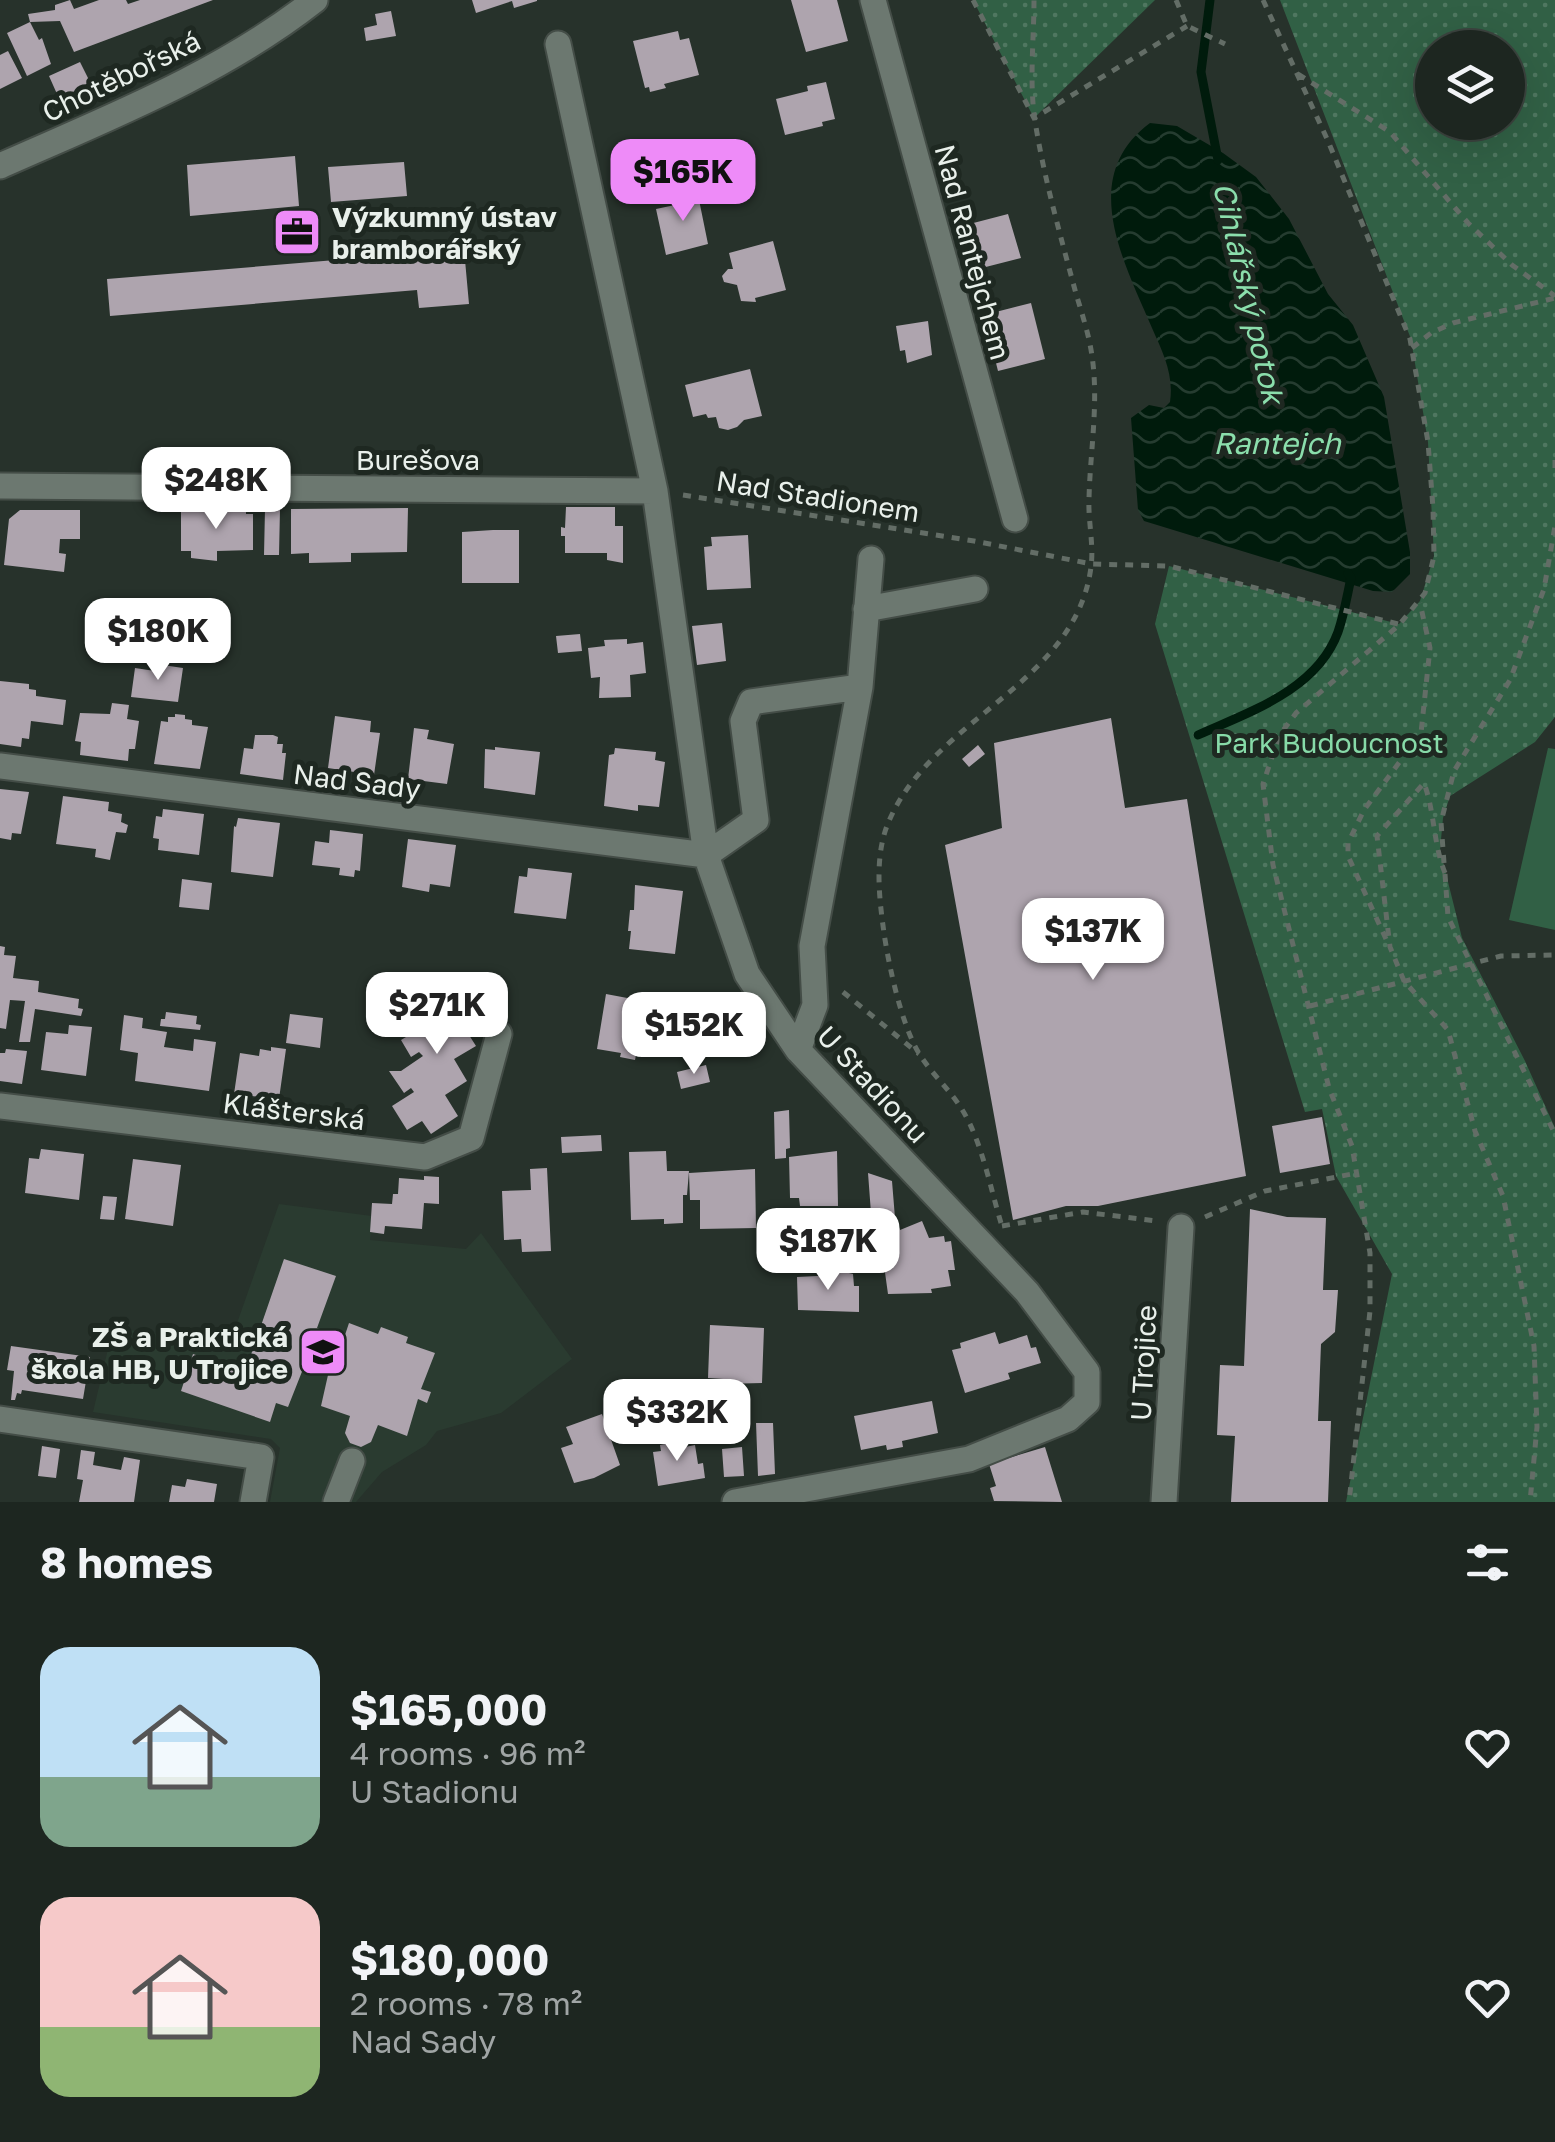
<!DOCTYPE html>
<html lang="en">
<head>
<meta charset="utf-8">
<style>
	body { margin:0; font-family:"Golos Text",sans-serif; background:#252e29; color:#f1f3f6; height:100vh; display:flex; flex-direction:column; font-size:38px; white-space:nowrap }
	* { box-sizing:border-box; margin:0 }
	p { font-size:32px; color:#a0a5a5 }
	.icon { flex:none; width:55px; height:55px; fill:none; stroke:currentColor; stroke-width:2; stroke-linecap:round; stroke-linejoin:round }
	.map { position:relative; height:1502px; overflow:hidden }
	.panel { display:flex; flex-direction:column; background:#1d2620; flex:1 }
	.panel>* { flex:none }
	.controls { position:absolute; left:1415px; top:30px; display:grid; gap:20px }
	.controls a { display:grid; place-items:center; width:110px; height:110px; border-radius:50%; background:#1d2620; box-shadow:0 10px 40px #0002,0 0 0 2px #3b433e; font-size:50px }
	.price { position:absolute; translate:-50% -85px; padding:0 22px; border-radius:20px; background:#fff; color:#222; font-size:32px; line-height:65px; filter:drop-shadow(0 2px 5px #0008) }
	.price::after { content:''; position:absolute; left:50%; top:60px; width:30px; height:22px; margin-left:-15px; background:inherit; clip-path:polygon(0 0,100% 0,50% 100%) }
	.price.selected { background:#ee8bf8; color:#111 }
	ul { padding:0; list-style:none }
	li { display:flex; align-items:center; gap:30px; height:250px; padding:0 40px }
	li span { display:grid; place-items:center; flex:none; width:280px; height:200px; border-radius:30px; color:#555 }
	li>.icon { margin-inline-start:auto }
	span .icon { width:120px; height:120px; fill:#fffc; stroke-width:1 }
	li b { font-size:42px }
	h2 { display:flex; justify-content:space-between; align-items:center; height:120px; padding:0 40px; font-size:42px }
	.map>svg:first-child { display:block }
</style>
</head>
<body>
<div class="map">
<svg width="1555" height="1502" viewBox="0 0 1555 1502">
	<defs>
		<pattern id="park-dots" width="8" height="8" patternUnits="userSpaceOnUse" patternTransform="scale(2.5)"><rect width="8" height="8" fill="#316045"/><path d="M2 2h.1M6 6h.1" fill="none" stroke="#4f7760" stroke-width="1.8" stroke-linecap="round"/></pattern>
		<pattern id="water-waves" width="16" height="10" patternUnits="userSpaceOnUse" patternTransform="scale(2.5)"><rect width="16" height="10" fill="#001b0c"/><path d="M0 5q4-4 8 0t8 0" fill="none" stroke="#253c30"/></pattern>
	</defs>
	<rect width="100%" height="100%" fill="#27322b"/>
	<!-- built -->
	<path fill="#2a3b30" d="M279,1204L372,1216L370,1240L466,1249L481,1233L572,1359L501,1413L437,1431L426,1445L382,1472L356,1502H270L280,1448L271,1439L93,1412L113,1328L230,1343Z"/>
	<!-- grass -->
	<path fill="#316045" d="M1548,748L1555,749V930L1509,920Z"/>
	<!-- park -->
	<path fill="url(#park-dots)" fill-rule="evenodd" d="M973,0H1155L1034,118Z
		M1280,0H1555V717L1535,742L1450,796L1443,818L1440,850L1462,938L1525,1061L1555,1128V1502H1346L1392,1274L1336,1176L1322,1109L1305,1112L1155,624L1169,566L1399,624L1420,601L1434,556L1428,442L1411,339ZM1432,48H1508V122H1432Z"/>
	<!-- water -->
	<path fill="url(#water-waves)" d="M1150,123L1177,126L1223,153L1256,177L1289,219L1328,294L1353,325L1384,397L1410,552V574L1392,592L1373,591L1144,521L1138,510L1131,418L1149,405L1164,408L1170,402C1174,374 1163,353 1152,328C1124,262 1077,177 1150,123Z"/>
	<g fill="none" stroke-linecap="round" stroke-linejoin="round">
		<!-- stream -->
		<path stroke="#001b0c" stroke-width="9" d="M1210,0L1201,72L1218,160
			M1198,735C1249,712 1317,690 1338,632C1344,615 1347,596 1351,578L1348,573"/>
	</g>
	<!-- building -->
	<path fill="#aea4ae" d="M70,0L74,9L99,0H126L128,4L140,0H213L74,52L60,21L30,22L28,14L55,10V5Z
		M472,0H537V1L514,8L512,1L476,13Z
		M791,0H837L848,41L806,52Z
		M391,11L396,36L366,41L364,28L377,25L375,14Z
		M30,22L39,40L42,38L51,64L27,76L7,33Z
		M678,31L680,40L689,38L699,75L664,84L666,88L650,92L649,87L645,88L633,41Z
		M8,51L22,78L0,89V55Z
		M80,62L93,88L61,103L49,76Z
		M826,82L835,119L822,122L823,126L785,135L776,99L808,91L807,86Z
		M295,156L299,206L190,216L187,165Z
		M404,162L407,196L331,202L328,167Z
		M697,190L708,244L666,255L656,209L675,205L674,196Z
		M1008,214L1021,258L974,270L966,242L962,243L958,227Z
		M773,241L786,290L755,298L756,302L741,301L737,285L724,282L722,276L728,269H733L729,253Z
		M406,248L405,254L464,249L469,304L419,308L417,290L110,316L107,279L396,255L395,249Z
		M1031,303L1045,359L998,371L984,315Z
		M928,321L932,355L907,363L905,350L900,351L896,326Z
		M750,369L762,416L744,420L737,427L728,430L719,428L716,417L708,418L706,414L693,417L685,385Z
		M566,507H615V526H623V563L607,560V553H565V536H561V527L565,528Z
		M408,508L407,552L351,553V562L309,563V553L291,554V509Z
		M181,509H246V514H253V550L217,551V561L191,558V551H181Z
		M265,509H280L279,555H264Z
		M20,510H80V539H60L59,553L66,554L64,572L4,565L9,519Z
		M493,530H519V583H462V532Z
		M748,535L751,588L707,590L704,547L712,546L711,537Z
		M722,623L726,661L697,665L692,626Z
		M580,634L582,651L558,653L556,636Z
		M627,639V644L643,642L646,673L630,675L631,697L599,698L600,677L591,678L588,648L605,646L604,640Z
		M156,664L183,668L178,702L131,697L135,668L155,671Z
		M0,681L29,684V689L36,690V696L66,700L63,725L31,721L29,739L22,738L21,747L0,744Z
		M112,703L129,705L127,719L139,721L135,749H129L128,761L80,755L81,742L75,741L80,713L110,714Z
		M175,714L185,715V719L192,720V725L208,727L200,769L154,764L161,721L168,722V717H175Z
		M335,716L371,721L370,732L380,733L374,775L328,768Z
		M1111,718L1125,808L1187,799L1246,1176L1098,1206H1066L1013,1220L945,845L1002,828L994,743Z
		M414,728L429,730L427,739L454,744L447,784L408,779Z
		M255,735H273L278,737L277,744H283L282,753H286L283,780L240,774L244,748L253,749Z
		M978,745L985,754L969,767L962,759Z
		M495,747L540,752L535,795L484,788L485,749L495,750Z
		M615,748L656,752L655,760L665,762L659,807L638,805V811L604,806L609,755L614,754Z
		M0,789L29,792L21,834L12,833L11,840L0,838Z
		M63,796L109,802L108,811L122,814L121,822L128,825L126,833L116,832L110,860L95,857L96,849L56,844Z
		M163,809L204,814L199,855L158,850L159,839L153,838L156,816L162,817Z
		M238,818L280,823L273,877L231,872L234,826L236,827Z
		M330,830L363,834L360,871L355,870L354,877L339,875L340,868L312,865L315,841L329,843Z
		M408,839L456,845L450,887L430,884L429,892L402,887Z
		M528,868L572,873L566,919L514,913L519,876L527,877Z
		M182,879L212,883L209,910L179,907Z
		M635,885L683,891L675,954L629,949L631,931H628L630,910H634Z
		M0,946L5,947L4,955L16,956L13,978L39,981L38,992L79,999L78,1008L83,1009L81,1016L35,1009L30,1042H19L25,1001L10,1000L6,1029L0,1028Z
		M457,976L465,991L471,988L483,1007L477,1010L479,1015L462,1024L476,1046L454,1059L467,1081L445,1095L458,1116L431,1134L422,1121L407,1130L392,1106L414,1092L411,1088L404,1093L389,1071H401L423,1056L419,1052L411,1057L401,1040L431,1022L418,1000Z
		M606,994L638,1000L637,1007L656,1010L648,1057L636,1055L635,1060L620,1057L621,1053L597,1049Z
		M166,1012L197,1016L196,1024L201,1025L200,1030L160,1026L161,1019H165Z
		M290,1014L323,1018L320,1048L286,1043Z
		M124,1015L143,1018L142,1028L167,1032L164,1047L193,1051L194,1039L216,1042L209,1091L135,1081L138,1053L120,1050Z
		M69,1025L92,1027L86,1076L41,1070L46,1032L68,1034Z
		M271,1047L286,1049L279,1099L234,1094L240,1053L259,1056L260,1049L271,1051Z
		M6,1049L27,1051L22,1084L0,1081V1053H5Z
		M706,1065L710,1082L681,1089L677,1072Z
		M789,1110L790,1148L786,1149V1158L775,1159L774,1112Z
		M1322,1117L1330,1164L1280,1173L1272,1126Z
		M601,1135L602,1151L562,1153L561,1137Z
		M41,1149L84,1154L79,1200L25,1193L29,1158L39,1159Z
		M666,1151L667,1171H689L687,1195H683V1223L664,1224V1219L631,1220L629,1152Z
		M837,1151L838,1206H800L799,1198H790L789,1157Z
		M133,1159L181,1165L173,1226L125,1219Z
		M547,1168L551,1251L522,1252L521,1239L504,1240L502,1191L531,1190L530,1169Z
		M755,1169L756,1228L700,1229V1200H690L689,1173Z
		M868,1173L892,1181L895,1218L900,1230L922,1221L929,1238L944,1236L945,1242L951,1241L955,1270H948L951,1286L931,1289L932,1293L888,1294L882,1251L874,1253Z
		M424,1176L439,1177V1204L424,1203L422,1229L385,1226L384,1234L370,1232L372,1203L392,1204L393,1194H398L399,1178L424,1180Z
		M103,1196L117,1197L114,1220L100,1219Z
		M1250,1209L1287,1217L1326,1218L1323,1290H1338L1335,1332L1321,1344L1318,1421H1331L1328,1502H1231L1235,1436L1217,1435L1220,1365L1244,1366Z
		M284,1259L336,1276L317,1328L344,1338L349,1323L378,1334L381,1327L408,1337L406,1343L435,1353L421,1389L431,1392L427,1403L418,1399L407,1436L378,1425L371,1442L361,1447L350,1443L345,1433L350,1416L321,1406L328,1375L332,1373L305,1364L288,1407L276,1403L270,1422L181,1391L193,1354L245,1372Z
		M837,1270L853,1274L854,1286H859V1312L798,1310L797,1277L837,1275Z
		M710,1325L764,1328L762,1383L723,1384V1379L708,1378Z
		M995,1332L999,1344L1027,1335L1031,1348L1036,1347L1041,1363L1008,1373L1010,1379L965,1393L952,1350L961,1348L960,1343Z
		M11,1346L90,1357L83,1399L22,1390L21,1394L17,1393L15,1400H11L14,1371L7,1370Z
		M932,1401L938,1433L902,1441L903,1447L887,1450L886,1445L861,1450L854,1416Z
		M602,1414L620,1465L594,1478L574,1483L561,1448L573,1444L566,1427Z
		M756,1423H773L775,1474L758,1476Z
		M679,1441L680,1448L695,1445L698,1464L703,1463L705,1478L658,1486L653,1452L661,1451L660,1445Z
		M42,1446L60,1449L56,1478L38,1476Z
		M742,1447L744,1476L724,1477L722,1449Z
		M1045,1447L1062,1502L994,1501L990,1488L996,1486L989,1464Z
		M81,1450L95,1452L93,1465L121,1470L124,1457L140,1460L134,1502H79L83,1480L77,1479Z
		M187,1479L217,1484L214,1502H169L172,1485L185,1487Z"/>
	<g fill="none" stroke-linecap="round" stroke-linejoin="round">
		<!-- minor casing -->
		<g stroke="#444d47" stroke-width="29">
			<path id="minor" d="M873,0L1015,519
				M558,44L655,491L706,855L747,974L798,1050L1027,1292L1087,1372V1402L1068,1419L969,1459L735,1502
				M0,166C108,118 221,74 315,0
				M0,486L655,491
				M866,609L975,589
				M0,766L706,855
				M706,855L756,820L743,721L751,702L860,687
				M798,1050L815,1005L812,946L860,687L871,559
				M0,1106L425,1157L471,1138L499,1034
				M0,1419L261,1457L253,1502
				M336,1502L352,1461
				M1164,1502L1181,1227"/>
		</g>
		<!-- path -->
		<path stroke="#636d66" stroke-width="5" stroke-dasharray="8 8" stroke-linecap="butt" d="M973,0L1034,118L1187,26
			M1176,0L1187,26L1225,44
			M1263,0L1328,141L1410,339L1428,442L1433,508L1434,556L1425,593L1399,625L1296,713L1279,736L1263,784L1273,865L1329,1088L1352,1146L1370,1253V1311L1349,1502
			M1298,74L1390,132L1468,223L1512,265L1555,296
			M1412,348L1431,333L1453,323L1555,298
			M1555,460V475
			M683,495L974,541L1092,564L1169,566L1398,624
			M1444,863L1441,822L1454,771L1510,680L1544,589L1555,526
			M1445,873C1433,843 1435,813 1424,783L1377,836L1390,947L1404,981L1448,1030L1475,1131L1503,1196L1534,1346L1537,1427L1530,1502
			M1445,874L1448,917L1555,1134
			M1386,939L1348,856V843L1364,810L1421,733L1430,648L1420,603
			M843,992L919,1054
			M1310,1006L1501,956L1555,955
			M1205,1217L1265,1191L1357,1173
			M1001,1223C991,1190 984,1153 969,1122C954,1092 937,1081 920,1055C902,1027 889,967 884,933C879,897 874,855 889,821C933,718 1076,684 1091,567C1094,545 1088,521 1089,499C1090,452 1099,403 1092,356C1089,334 1081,311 1075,290C1060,234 1044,178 1035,121C1029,82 1034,39 1034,0
			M1002,1226L1083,1212L1157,1221"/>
		<!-- minor -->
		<use href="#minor" stroke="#6c7870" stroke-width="25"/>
	</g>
	<!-- icons -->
	<defs>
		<g id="office-square" transform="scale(2.5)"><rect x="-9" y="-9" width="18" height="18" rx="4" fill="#ee8bf8" stroke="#1e2821"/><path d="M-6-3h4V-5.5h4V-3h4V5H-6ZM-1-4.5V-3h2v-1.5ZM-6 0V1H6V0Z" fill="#111"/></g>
		<g id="school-square" transform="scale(2.5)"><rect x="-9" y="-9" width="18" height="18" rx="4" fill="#ee8bf8" stroke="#1e2821"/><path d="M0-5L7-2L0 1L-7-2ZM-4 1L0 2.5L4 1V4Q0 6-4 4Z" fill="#111"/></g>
	</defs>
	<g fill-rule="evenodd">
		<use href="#office-square" x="297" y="232"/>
		<use href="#school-square" x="323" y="1352"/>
	</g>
	<g text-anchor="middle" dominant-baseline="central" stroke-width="10" stroke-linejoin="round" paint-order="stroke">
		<!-- street labels -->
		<g font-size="28" fill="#e9f0eb" stroke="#1e2821">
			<text transform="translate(121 76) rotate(-26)">Chotěbořská</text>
			<text transform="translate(973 252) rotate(75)">Nad Rantejchem</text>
			<text x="418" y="459">Burešova</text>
			<text transform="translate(818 496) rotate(9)">Nad Stadionem</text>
			<text transform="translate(357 781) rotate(7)">Nad Sady</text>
			<text transform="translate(873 1084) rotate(47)">U Stadionu</text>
			<text transform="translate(294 1111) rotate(7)">Klášterská</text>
			<text transform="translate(1143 1363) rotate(-87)">U Trojice</text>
		</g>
		<!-- poi labels -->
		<g font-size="28" font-weight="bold" fill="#e9f0eb" stroke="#1e2821" text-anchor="start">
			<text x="332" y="216">Výzkumný ústav<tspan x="332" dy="32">bramborářský</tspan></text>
			<text x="288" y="1336" text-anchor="end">ZŠ a Praktická<tspan x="288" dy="32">škola HB, U Trojice</tspan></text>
		</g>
		<!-- park labels -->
		<g font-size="28" fill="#87daa8" stroke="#1e2821">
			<text x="1329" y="742">Park Budoucnost</text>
		</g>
		<!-- water labels -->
		<g font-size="30" font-style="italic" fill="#8bdeac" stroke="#1e2821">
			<text transform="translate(1249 293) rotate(77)">Cihlářský potok</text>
			<text x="1277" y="443">Rantejch</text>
		</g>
	</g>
</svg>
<div class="controls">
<a><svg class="icon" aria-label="layers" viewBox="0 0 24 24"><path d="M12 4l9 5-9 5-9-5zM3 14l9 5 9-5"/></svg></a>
</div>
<b class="price selected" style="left:683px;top:224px">$165K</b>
<b class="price" style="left:216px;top:532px">$248K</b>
<b class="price" style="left:158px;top:683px">$180K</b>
<b class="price" style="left:1093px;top:983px">$137K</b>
<b class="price" style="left:437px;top:1057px">$271K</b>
<b class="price" style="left:694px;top:1077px">$152K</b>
<b class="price" style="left:828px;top:1293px">$187K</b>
<b class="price" style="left:677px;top:1464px">$332K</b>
</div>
<section class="panel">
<h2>8 homes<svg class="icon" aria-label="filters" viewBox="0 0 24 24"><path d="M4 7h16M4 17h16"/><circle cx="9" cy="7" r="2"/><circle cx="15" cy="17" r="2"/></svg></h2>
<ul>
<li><span style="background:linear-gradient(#bfe0f5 65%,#7fa58c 0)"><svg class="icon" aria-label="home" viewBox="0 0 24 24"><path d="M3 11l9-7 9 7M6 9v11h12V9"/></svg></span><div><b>$165,000</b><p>4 rooms · 96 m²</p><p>U Stadionu</p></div><svg class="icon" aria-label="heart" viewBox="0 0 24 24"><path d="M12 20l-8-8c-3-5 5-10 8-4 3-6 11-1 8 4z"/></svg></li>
<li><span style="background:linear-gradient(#f6c9c9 65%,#8fb573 0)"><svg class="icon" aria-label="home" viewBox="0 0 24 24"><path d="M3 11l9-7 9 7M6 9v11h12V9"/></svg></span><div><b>$180,000</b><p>2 rooms · 78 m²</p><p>Nad Sady</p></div><svg class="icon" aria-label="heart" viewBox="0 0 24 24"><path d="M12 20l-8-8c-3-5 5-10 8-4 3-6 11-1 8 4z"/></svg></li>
</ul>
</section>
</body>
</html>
